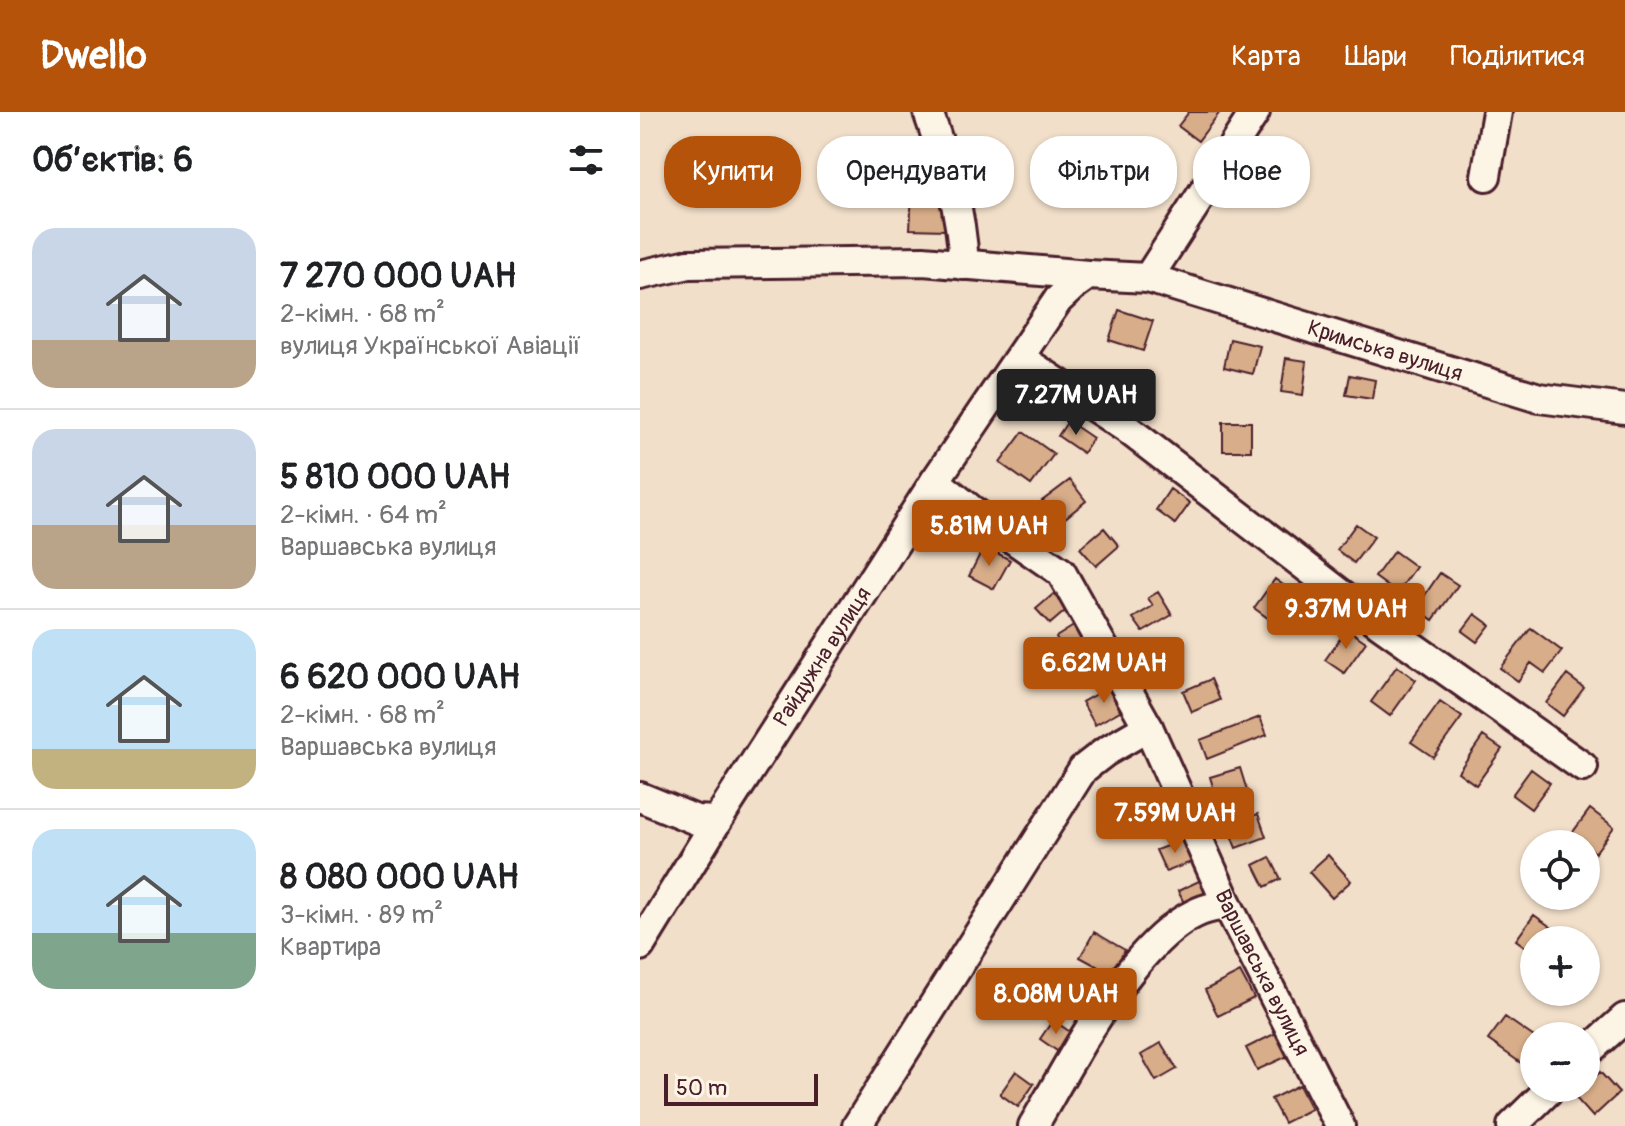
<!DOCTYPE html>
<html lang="uk">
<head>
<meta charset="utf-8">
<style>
	body { margin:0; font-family:Pangolin,sans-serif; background:#f2f2f2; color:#202124; height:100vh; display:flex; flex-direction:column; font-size:30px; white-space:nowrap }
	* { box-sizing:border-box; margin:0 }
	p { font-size:26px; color:#757577 }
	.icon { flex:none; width:44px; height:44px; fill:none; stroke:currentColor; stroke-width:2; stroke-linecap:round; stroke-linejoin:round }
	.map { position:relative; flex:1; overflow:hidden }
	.drawer { display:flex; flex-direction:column; background:#fff; width:640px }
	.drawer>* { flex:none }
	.banner { position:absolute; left:24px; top:24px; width:760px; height:72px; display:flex; gap:16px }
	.buttons { position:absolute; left:880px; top:718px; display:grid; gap:16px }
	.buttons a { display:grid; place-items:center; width:80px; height:80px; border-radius:50%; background:#fff; box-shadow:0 2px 6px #0004; font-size:40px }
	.scale { position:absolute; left:24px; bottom:20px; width:154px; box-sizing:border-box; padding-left:8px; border:4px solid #4a1f2b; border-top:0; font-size:22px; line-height:28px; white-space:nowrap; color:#4a1f2b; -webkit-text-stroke:6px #fcf5e5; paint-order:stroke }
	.price { position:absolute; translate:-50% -68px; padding:0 18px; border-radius:8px; background:#b45309; color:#fff; font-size:26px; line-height:52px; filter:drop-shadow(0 2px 4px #0008) }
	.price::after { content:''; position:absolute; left:50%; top:48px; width:24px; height:18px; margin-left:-12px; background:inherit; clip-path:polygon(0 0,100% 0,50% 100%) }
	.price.active { background:#222; color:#fff }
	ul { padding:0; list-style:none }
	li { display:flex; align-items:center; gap:24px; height:200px; padding:0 32px }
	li+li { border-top:2px solid #e0e0e0 }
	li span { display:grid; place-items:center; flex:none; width:224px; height:160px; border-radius:24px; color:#555 }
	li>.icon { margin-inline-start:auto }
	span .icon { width:96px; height:96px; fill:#fffc; stroke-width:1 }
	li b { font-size:34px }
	h2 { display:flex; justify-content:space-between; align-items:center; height:96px; padding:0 32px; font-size:34px }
	.pill { padding:0 28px; border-radius:32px; background:#fff; box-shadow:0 2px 6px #0004; font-size:28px; line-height:72px }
	.pill.active { background:#b45309; color:#fff }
	header { display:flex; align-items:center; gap:48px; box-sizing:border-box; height:112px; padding:0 40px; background:#b45309; color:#fff }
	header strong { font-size:38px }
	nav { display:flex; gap:44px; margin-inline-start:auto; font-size:28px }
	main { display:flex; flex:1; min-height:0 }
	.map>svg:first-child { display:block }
</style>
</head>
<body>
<header>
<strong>Dwello</strong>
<nav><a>Карта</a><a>Шари</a><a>Поділитися</a></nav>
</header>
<main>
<section class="drawer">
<h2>Об’єктів: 6<svg class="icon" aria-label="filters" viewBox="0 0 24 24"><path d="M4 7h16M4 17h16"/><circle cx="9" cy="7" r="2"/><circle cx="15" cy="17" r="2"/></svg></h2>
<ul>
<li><span style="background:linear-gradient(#c9d6e8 70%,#b9a48a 0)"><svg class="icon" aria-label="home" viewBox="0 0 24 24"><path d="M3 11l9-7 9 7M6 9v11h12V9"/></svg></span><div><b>7 270 000 UAH</b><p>2-кімн. · 68 m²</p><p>вулиця Української Авіації</p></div></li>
<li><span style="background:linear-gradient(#c9d6e8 60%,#b9a48a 0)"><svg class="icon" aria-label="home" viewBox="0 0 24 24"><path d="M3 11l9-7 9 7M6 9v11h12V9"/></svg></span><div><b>5 810 000 UAH</b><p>2-кімн. · 64 m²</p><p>Варшавська вулиця</p></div></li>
<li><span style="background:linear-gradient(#bfe0f5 75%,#c2b280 0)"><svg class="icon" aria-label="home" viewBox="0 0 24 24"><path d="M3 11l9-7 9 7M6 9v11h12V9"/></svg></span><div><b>6 620 000 UAH</b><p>2-кімн. · 68 m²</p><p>Варшавська вулиця</p></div></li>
<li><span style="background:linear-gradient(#bfe0f5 65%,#7fa58c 0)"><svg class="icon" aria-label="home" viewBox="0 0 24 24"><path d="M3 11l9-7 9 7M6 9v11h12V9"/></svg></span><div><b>8 080 000 UAH</b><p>3-кімн. · 89 m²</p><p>Квартира</p></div></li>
</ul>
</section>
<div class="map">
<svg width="985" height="1014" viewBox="0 0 985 1014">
	<rect width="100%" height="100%" fill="#f1dfc9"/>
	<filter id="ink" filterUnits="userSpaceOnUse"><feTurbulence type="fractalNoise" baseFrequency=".0125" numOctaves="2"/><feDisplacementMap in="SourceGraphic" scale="16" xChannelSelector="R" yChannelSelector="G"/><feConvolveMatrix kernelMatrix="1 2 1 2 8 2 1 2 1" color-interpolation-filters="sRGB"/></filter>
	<g filter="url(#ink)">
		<!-- building -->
		<path fill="#d8ad89" stroke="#4a1f2b" stroke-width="2" d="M549,0H580L558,29L538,14Z
			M272,80L307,82L305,118L270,117Z
			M479,198L513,209L503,239L469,228Z
			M590,227L620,234L613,262L584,255Z
			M646,246L667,249L663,283L641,280Z
			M710,263L735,268L732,287L706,283Z
			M428,309L453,326L443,341L418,324Z
			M583,310H611V339H583Z
			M383,320L414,342L391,373L360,351Z
			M430,368L446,389L419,411L402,389Z
			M530,377L550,391L535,412L516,398Z
			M716,412L734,425L714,451L697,438Z
			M464,416L479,434L456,454L440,436Z
			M344,434L370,448L354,477L329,464Z
			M754,439L776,455L757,481L735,465Z
			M800,461L818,473L793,508L776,496Z
			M635,467L665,489L644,518L614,496Z
			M417,479L431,494L410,512L396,497Z
			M518,480L532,503L503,520L493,506L513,494L508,486Z
			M835,502L850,513L837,530L822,519Z
			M440,510L454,531L429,547L416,525Z
			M891,516L922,539L905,561L891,551L878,569L860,556Z
			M707,517L726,530L704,561L685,548Z
			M461,544L469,557L447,569L440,555Z
			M757,554L776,568L750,604L731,590Z
			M927,563L944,576L923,604L906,591Z
			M571,567L580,588L552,600L543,579Z
			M472,573L485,596L455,613L442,590Z
			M800,590L822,605L793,645L771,630Z
			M620,605L627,623L567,647L560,628Z
			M843,624L862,637L836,673L818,660Z
			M600,656L608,682L578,691L570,665Z
			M891,657L910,671L891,697L872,683Z
			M525,681L533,697L508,709L500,692Z
			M950,697L974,715L955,741L946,732L930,724Z
			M618,702L626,725L596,736L587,713Z
			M545,727L554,749L526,760L516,738Z
			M688,743L711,769L692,786L669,760Z
			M630,745L641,767L625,775L614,753Z
			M565,766L575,786L548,799L538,779Z
			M894,803L929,828H894V841L876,828Z
			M454,820L485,838L471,862L440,845Z
			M600,860L614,886L578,904L565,878Z
			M865,905L894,925V948L888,956L848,928Z
			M413,908L433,922L420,941L400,927Z
			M636,921L648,944L617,958L606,936Z
			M521,931L537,957L516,969L501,943Z
			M376,959L394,972L378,995L360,982Z
			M960,960L979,981L953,1005L934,984L946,976V973Z
			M659,973L671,997L644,1011L631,987Z"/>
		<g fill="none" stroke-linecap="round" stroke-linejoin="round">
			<!-- minor casing -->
			<g stroke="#4a1f2b" stroke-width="34">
				<g id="minor">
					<path d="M288,0C307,54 321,95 324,153"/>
					<path d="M846,64L857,0"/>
					<path d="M0,163L49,152L283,149L448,163"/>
					<path id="s1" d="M508,166L899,286L985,297"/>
					<path d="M380,246L486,316L739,511L943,655"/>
					<path id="s2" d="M295,369L334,400L421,460L508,615L588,794L700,1014"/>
					<path d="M0,685L56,708L77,709"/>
					<path id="s3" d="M0,834L77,709L295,369L418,188L434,173L448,163L508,166L615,0"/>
					<path d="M946,941L985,906"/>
					<path d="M217,1014L443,657L465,640L508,615"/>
					<path d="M393,1014C429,954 509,790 588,794"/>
					<path d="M872,1014L911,976"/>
				</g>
			</g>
			<!-- minor -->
			<use href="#minor" stroke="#fcf5e5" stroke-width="28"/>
		</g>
	</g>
	<g text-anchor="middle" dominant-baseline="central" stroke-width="6" stroke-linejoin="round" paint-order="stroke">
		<!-- street labels -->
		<g font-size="22" fill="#4a1f2b" stroke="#fcf5e5">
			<text stroke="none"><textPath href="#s1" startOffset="248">Кримська вулиця</textPath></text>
			<text stroke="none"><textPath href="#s3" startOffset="342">Райдужна вулиця</textPath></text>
			<text stroke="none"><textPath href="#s2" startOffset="604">Варшавська вулиця</textPath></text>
		</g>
	</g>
</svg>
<div class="buttons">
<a><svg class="icon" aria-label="locate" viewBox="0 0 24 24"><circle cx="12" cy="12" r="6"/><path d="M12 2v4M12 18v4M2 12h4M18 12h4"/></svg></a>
<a>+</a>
<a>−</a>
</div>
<div class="scale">50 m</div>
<b class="price active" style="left:436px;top:325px">7.27M UAH</b>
<b class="price" style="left:349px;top:456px">5.81M UAH</b>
<b class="price" style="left:706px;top:539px">9.37M UAH</b>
<b class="price" style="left:464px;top:593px">6.62M UAH</b>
<b class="price" style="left:535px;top:743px">7.59M UAH</b>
<b class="price" style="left:416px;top:924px">8.08M UAH</b>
<div class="banner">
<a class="pill active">Купити</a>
<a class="pill">Орендувати</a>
<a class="pill">Фільтри</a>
<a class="pill">Нове</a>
</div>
</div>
</main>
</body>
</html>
